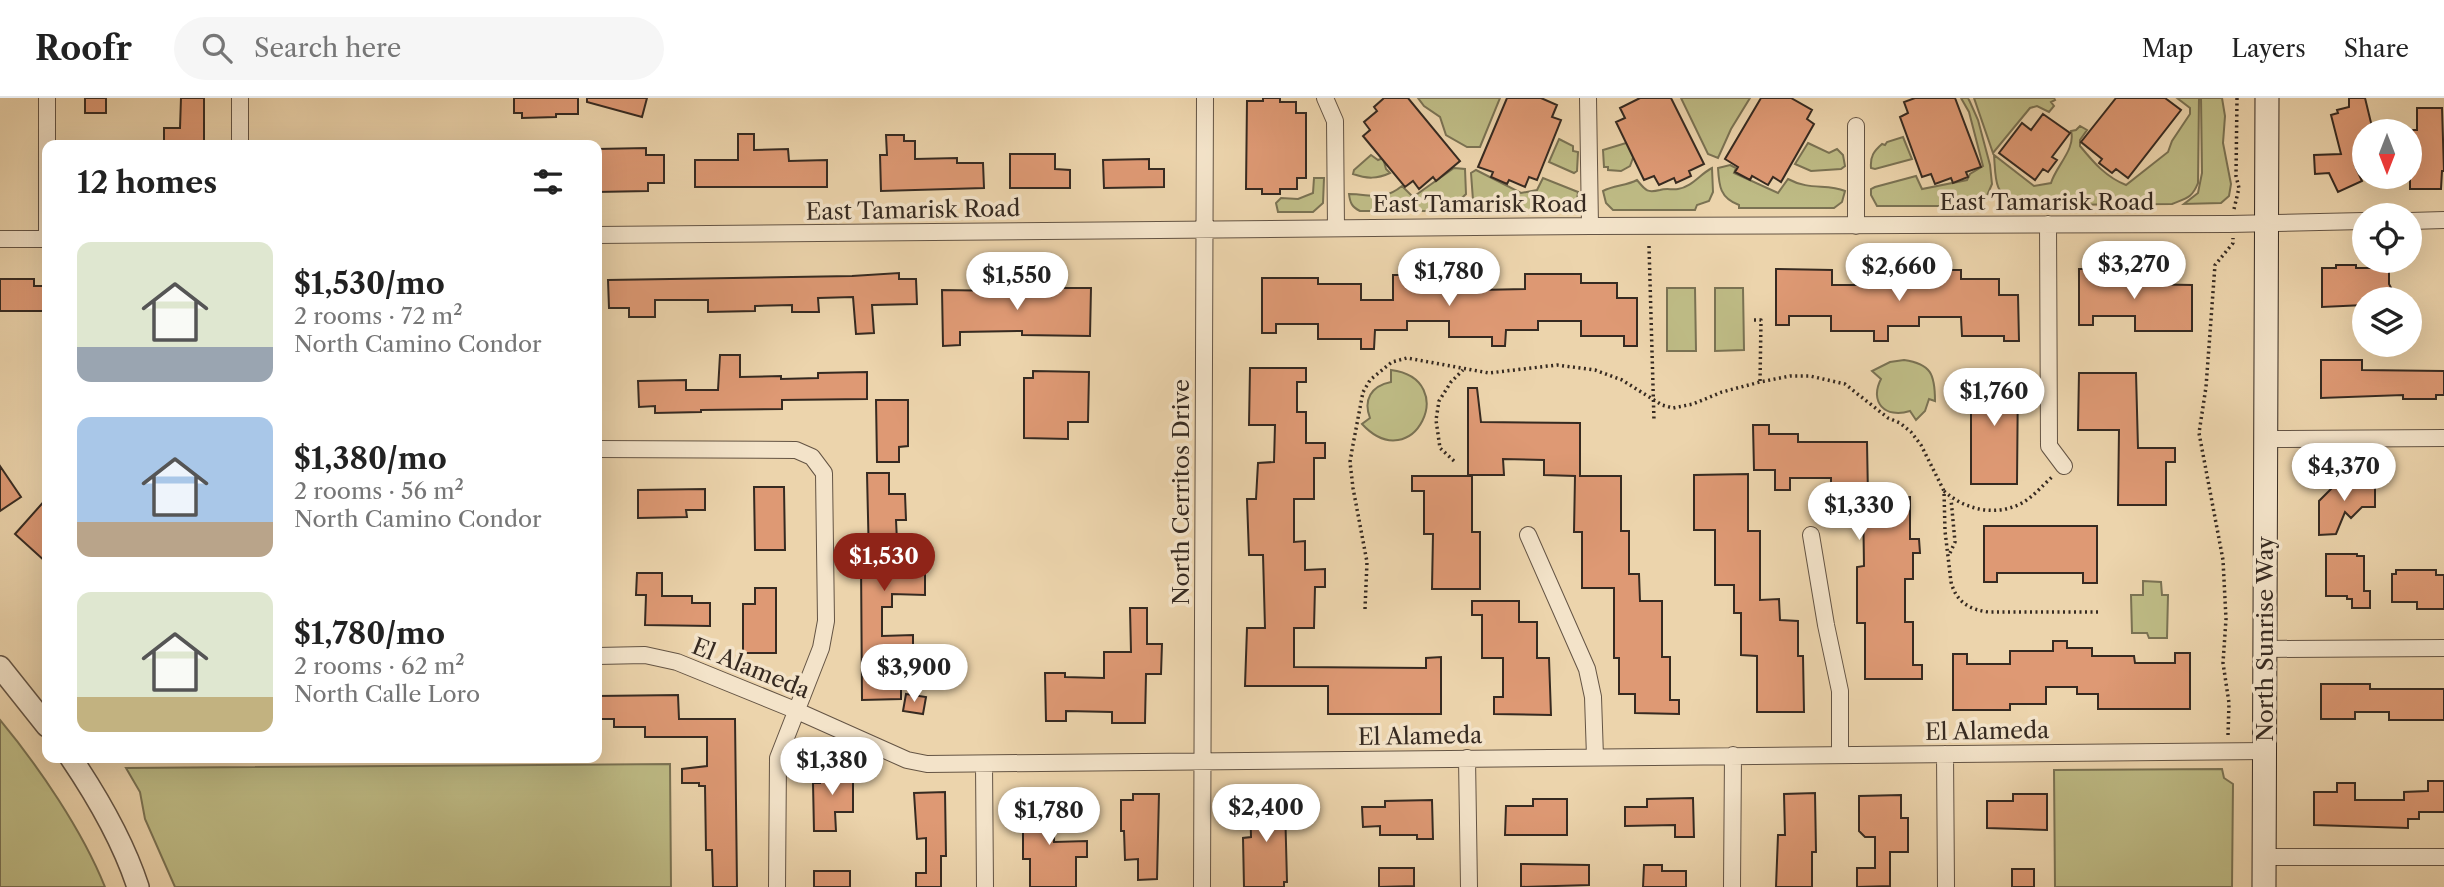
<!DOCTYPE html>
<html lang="en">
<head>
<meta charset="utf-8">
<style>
	body { margin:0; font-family:"Libre Caslon Text",serif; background:#f6f6f6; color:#222; height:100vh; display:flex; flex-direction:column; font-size:26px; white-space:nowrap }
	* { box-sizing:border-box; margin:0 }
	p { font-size:23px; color:#767676 }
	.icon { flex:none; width:38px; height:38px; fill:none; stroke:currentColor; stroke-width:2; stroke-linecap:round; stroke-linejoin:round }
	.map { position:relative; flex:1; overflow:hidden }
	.drawer { position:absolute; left:42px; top:42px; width:560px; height:623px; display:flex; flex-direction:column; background:#fff; border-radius:14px; box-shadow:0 7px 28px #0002 }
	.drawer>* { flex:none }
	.needle { width:46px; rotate:180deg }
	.controls { position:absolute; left:2352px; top:21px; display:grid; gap:14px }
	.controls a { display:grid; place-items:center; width:70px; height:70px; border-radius:50%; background:#fff; box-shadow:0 7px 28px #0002; font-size:35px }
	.price { position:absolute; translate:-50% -60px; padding:0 16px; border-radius:24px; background:#fff; color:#222; font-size:23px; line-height:46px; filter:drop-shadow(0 2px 4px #0008) }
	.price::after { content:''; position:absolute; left:50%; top:42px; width:21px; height:16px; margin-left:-10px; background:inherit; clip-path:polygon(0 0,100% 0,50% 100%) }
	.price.selected { background:#8f2418; color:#fff }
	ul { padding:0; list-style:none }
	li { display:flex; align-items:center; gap:21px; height:175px; padding:0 35px }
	li span { display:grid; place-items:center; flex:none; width:196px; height:140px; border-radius:14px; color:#555 }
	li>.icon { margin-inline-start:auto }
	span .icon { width:84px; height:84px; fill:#fffc; stroke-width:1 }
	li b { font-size:30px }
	h2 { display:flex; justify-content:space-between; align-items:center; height:84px; padding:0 35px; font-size:30px }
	header { display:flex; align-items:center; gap:42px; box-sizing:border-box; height:98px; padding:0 35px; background:#fff; border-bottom:2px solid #e0e0e0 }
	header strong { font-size:33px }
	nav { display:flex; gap:38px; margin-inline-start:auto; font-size:24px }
	.search { width:490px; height:63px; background:#f6f6f6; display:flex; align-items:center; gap:18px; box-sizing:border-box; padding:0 24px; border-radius:38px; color:#767676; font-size:26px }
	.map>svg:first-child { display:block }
</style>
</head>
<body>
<header>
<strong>Roofr</strong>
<div class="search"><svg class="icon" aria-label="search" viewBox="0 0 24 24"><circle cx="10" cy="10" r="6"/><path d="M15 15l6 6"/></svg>Search here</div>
<nav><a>Map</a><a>Layers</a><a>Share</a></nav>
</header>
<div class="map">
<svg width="2444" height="789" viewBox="0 0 2444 789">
	<rect width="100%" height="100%" fill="#ecd4ac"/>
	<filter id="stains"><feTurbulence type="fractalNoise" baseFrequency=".00286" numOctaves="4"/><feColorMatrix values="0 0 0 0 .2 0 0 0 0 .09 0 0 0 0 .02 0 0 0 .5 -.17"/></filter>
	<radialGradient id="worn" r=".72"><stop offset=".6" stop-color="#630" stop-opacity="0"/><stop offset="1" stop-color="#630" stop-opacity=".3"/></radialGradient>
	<!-- green -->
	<path fill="#bebb85" stroke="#7a7253" stroke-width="2" d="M1418,0H1500L1480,49H1467L1446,37L1440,19L1424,8Z
		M1681,0H1750L1731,31L1718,60L1708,56Z
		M1961,0H1968L1970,4L1978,22L1990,67L1992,86L1986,100L1973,108H1877L1871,97V91L1875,89L1916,78L1922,91L1967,82L1970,76L1983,68L1969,14Z
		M1974,0H2054L2055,2L2051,4L2054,8L2049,14L2037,8L2030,10L1993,55Z
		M2177,0H2199L2198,85C2192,100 2187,100 2172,106L2016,107C1993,94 1996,81 1994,57L2034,88L2051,85C2056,68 2076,51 2071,33L2076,32L2080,28L2087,32L2080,42V48C2094,65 2106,79 2126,87L2168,54L2172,43L2190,16V10Z
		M2201,0H2222L2225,18L2223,45L2231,86L2229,98L2221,105L2184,106L2198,95L2202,75Z
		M1903,39L1912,61L1875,71L1871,70C1870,58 1874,53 1882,46L1885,47L1887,44Z
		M1559,41L1573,48V53L1578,54L1577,73L1574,75L1549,64Z
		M1636,42L1643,56L1633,60L1630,68L1621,73L1608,72V69H1604L1603,52Z
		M1808,45L1829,55L1837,51L1843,57L1845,68L1841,71L1811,73L1795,66Z
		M1371,57L1378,62L1383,60L1386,71L1390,75C1377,81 1367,81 1353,76L1354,72Z
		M1730,67L1736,70L1734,75L1778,95L1788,81C1810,93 1827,85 1845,93L1842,104L1834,110H1739V107C1720,100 1719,88 1718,70Z
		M1454,70L1465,71L1466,96L1457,105L1445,109V113H1360C1352,109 1350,105 1349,96C1372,96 1382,104 1402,88L1413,99Z
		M1712,70L1713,94L1709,103L1697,107L1695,112H1613L1606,105L1603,93C1614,87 1626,88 1637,82C1646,93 1647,95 1660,92C1666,90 1672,92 1678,91C1692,89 1700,76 1712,70Z
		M1476,72L1521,95L1537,92L1543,80L1578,94L1577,102L1569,112L1488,113L1487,109L1473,102L1471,75Z
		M1314,80H1324L1323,105L1313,114H1278L1276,105L1281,100L1298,101L1313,95Z
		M1667,190H1695L1696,253H1667Z
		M1715,190H1743L1744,252L1715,253Z
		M1904,262C1931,266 1935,276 1935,303L1929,301L1925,313L1916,322L1910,313C1885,321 1869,304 1881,281L1872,273L1890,264Z
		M1391,272C1462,281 1413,381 1362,326L1370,320C1363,302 1371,288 1391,284Z
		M2143,483L2161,484L2162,497H2168L2167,540H2149L2147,535H2132L2131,497H2143Z
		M0,622C39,669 82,732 105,789H0Z
		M670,666L671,789H175L145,721L140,694L126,670Z
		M2222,671L2224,680L2233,686L2232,789H2055L2054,672Z"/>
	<!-- building -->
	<path fill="#de9974" stroke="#362a21" stroke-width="2" d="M85,0H106V15H85Z
		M181,0H204V47H164V30H180Z
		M514,0H578V16H556V19L522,20V15H514Z
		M587,0H647L642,19L587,4Z
		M1263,0H1280V4H1296V15H1306V80H1297V91H1280V96H1262V91H1246L1247,3H1263Z
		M1384,0H1408L1460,63L1436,83L1433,79L1419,91L1413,83L1405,89L1363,38L1370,32L1364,24L1377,13L1374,9Z
		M1507,0H1541L1557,7L1552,19L1561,22L1537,82L1529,79L1525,89L1509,82L1507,86L1491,79L1493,74L1478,69Z
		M1640,0H1671L1704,66L1689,73L1691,78L1676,85L1674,80L1659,87L1654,78L1644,82L1616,24L1625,20L1620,10Z
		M1761,0H1791L1812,12L1807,21L1814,26L1781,84L1773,79L1768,87L1752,78L1750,82L1735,74L1738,69L1725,61Z
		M1915,0H1955L1981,69L1966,74L1968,79L1953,85L1951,80L1935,86L1931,76L1922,79L1900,19L1908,15L1904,4Z
		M2116,0H2165L2181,12L2128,80L2116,71L2112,75L2099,65L2102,61L2081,44Z
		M2349,0H2365L2373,33H2364V45L2356,47L2364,64L2355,68L2362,83L2338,94L2329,75L2315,76L2314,57L2341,56L2331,17L2338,15L2337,12L2349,9Z
		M2417,10H2442L2444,73H2442L2441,91H2410V32H2417Z
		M2043,16L2070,35L2052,59L2057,62L2048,74L2043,71L2035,82L1999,55L2022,25L2031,32Z
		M738,36H754V52L788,51L789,63L827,62V89H695V62H738Z
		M886,37H904V43H915V61L957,60V65H983L984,90L881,93L880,57H887Z
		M646,50V57H664V85H648V93L597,94V51Z
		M1010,56H1055V71L1070,72V90H1010Z
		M1149,61V71H1164V89L1104,90L1103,62Z
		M2336,167H2356V170H2389V186L2397,201H2364V207L2322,209V170H2336Z
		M1776,171L1832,172V187H1905V172H1961V181H1999V197H2018L2019,243H2004V238H1962L1961,219H1919V228H1888V243H1874V233H1831V218H1789V227H1776Z
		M2079,171H2135V186L2192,187V233H2135V218H2093V227H2079Z
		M899,175V181H916L917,206L872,207L874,235L856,236L853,199L818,200L819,214H792V207L755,208V213L708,214V202H655V219H629V210H609L608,182L852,178Z
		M1525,176H1581V185H1617V200H1637V248H1624V238H1581V223H1538V232H1506L1505,248H1492V239H1449V223H1407V232H1375L1374,251H1361V241H1318V226H1276V235H1262V180H1318V186H1361V202H1393V177H1449V192H1479L1525,191Z
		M0,181H34V188H47V213H0Z
		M1010,190H1091L1090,238L1022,237V233L960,234V247L943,248L942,192L1010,193Z
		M720,257H740V279L781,278V281L818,280V275L867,274V301L782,302V311L701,312V314L655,315V308L639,309L638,283L686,282V292H718Z
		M2321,262H2362V272L2444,273V297H2436V301H2403V297L2321,300Z
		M1250,270H1306V284H1297V314H1306V345H1325V360H1314V401H1294V444L1305,443V472L1325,471V489H1315L1314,530H1294V569L1426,570V560L1441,559V616H1328V588H1245L1247,530H1265L1263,457H1249L1247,401H1256L1258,365L1274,364L1275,327H1249Z
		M1033,273L1089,274L1088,324H1068V341L1024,340V280H1033Z
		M1971,274H2018L2017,386H1971Z
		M2079,275H2136L2138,350H2175V364H2166V407H2118L2119,332H2078Z
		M1468,290H1477L1481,324L1580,325V378H1621V433H1629V476H1639L1640,503H1662V559H1670V602H1679V616L1635,615V596H1619V560H1614V490H1582V434H1574L1575,378L1544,377V362L1503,361L1504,377H1468Z
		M876,302H908V348L899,349V364H877Z
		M1753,327H1769V336H1798V344H1867L1868,399H1910V441H1919L1920,455H1913V481H1905V524H1913V567H1922V581H1865V525H1857V469L1864,468L1863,400L1831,399V380H1790V392H1775V372H1754Z
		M0,368L21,399L0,413Z
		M867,375H889V396H905L906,422H896L897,443H892V471H925V497L892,496V509H882V538L913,537V556H901V601L862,602L861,462H869Z
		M1748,376V433H1760V502L1779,501L1780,522L1798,523V558H1803L1804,614H1757V558L1741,557V515H1734V487H1715V432H1694V377Z
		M1412,378H1472V434H1480V491H1432L1433,436H1424V393H1412Z
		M2375,382V409H2362L2351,420L2345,414L2336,436L2319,437V403L2339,383Z
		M754,389H784L785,452H755Z
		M705,391V412H686L687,419L638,420V392Z
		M47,400V465L15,436Z
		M1984,428H2097V485H2083V475H1997V484H1984Z
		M2326,456H2357V458H2364V493H2370V510H2352V501H2347V498H2326Z
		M2396,472H2436V477H2444V511H2417V504H2392V476H2396Z
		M637,475H662V498H692V505H710V528L645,527L646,497H636Z
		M755,490H776V555H743V506H755Z
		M1472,503H1519V524H1537V560H1549L1551,617L1494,616V599H1503V560H1482V517H1472Z
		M1130,510H1147V546H1162L1161,576H1146L1145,625H1112V614L1066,613V623H1046L1045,575H1065V579L1104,580V554H1131Z
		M2053,543H2067V550H2092V558H2134L2135,565H2175V555H2190V611H2098V596H2077V589H2046V606H2010V612H1953V556H1967V566H2010V553H2053Z
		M2321,586H2370V591H2444V622H2389V614H2355V621H2321Z
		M906,596L926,599L923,616L903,613Z
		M678,597L679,621H735L737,789H713L712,752H706L705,688H699V685H682V671L707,668V639H645V629H614V621H597V598Z
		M845,668V677H853V714H835L836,733H814L813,685H820L819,669Z
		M2428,683H2444V714H2419V721H2408V730L2314,727V694H2337V685H2355V702H2404V694L2428,693Z
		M945,694L946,758H941V789H916V775H926V740L917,741L914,695Z
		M1815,695L1816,754H1812V789H1776L1778,737H1785L1784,696Z
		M1133,696H1159L1157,781L1138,782V761L1125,762L1124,733H1121V702H1133Z
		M2013,696H2047V732L1987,730V703H2013Z
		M1031,697H1055L1054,744L1087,743V759H1076V789H1030V761H1023V715H1031Z
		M1901,697V720H1908V754H1890V788L1857,789V770H1875V739H1865L1859,733V698Z
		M1250,698H1279V711L1285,707L1287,784H1284V789H1244L1243,740L1251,739Z
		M1693,700L1694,739H1675V727L1625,728V709H1647V701Z
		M1533,701H1567V737H1505L1506,708H1533Z
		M1432,702L1433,741H1417V737H1380V728L1363,729L1362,709H1385V703Z
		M1521,766L1589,767V787L1521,789Z
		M1644,767H1662V773H1686V789H1643Z
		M1379,770H1414V788L1379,789Z
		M2012,771H2034V789H2012Z
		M814,773H850V789H814Z"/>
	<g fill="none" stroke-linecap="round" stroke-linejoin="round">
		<!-- minor casing -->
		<g stroke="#645444" stroke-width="18">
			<path id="minor" d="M1325,0L1335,23L1336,130
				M1588,0L1590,128
				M1856,28V128
				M240,47V0
				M2410,123L2444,122
				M2048,126L2049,348L2064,368
				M597,137L1590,128L2230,126L2364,123
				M0,141H47
				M47,141V0
				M2266,341L2444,340
				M597,351L796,352L812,359L824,375L826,523L821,550L778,660L777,789
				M1528,437L1587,571L1593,599L1595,659
				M1811,437L1826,527L1840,593V657
				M2265,551L2444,550
				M597,558L645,557L677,564L795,612L907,662L927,666L2265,653
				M1945,656L1946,789
				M1467,660L1469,789
				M984,666L985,789
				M2264,759H2444
				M1202,789L1205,0
				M1732,789L1733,657"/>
		</g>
		<!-- tertiary casing -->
		<g stroke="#645444" stroke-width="24">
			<path id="tertiary" d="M0,569L47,628
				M71,660C98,700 123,743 138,789"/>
		</g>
		<!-- secondary casing -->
		<g stroke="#362a21" stroke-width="25">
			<path id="secondary" d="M2264,789L2267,0"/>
		</g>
		<!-- path -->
		<path stroke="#362a21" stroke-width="3.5" stroke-dasharray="2 3.5" stroke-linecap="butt" d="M2234,111L2239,90L2236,78L2237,0
			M1649,148L1654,323
			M1754,222H1761L1760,284
			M1454,363L1440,350L1436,322L1439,303L1451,284L1463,272
			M1944,393C1965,412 1996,419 2022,405C2033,399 2043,387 2052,379
			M1950,455L1955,444L1951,401
			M1365,511L1367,464L1353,390L1350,364L1352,352L1363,294L1370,282L1392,264L1407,260L1489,275L1557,267L1595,272L1622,282L1662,307L1673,310L1693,306L1722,294L1760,284L1790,278H1810L1845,286L1888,320L1900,325L1911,334L1921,347L1944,393L1945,433L1951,484C1956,504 1970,512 1989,514H2100
			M2228,637L2229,605L2223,565L2226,521L2223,462L2199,335L2206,289L2215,167L2233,145V140"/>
		<!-- minor -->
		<use href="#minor" stroke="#f3e3c9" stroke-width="16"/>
		<!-- tertiary -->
		<use href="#tertiary" stroke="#f3e3c9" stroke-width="21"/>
		<!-- secondary -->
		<use href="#secondary" stroke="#f3e3c9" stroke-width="23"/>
	</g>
	<g text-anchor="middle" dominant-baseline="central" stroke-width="7" stroke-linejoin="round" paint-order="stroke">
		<!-- street labels -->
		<g font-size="23" fill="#362a21" stroke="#f3e3c9">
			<text x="2047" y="104">East Tamarisk Road</text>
			<text x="1480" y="106">East Tamarisk Road</text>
			<text transform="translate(913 112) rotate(-1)">East Tamarisk Road</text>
			<text transform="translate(1181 394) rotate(-90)">North Cerritos Drive</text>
			<text transform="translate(2265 541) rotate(-90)">North Sunrise Way</text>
			<text transform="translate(751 570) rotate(22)">El Alameda</text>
			<text transform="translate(1987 633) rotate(-1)">El Alameda</text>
			<text transform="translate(1420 638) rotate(-1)">El Alameda</text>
		</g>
	</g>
	<rect width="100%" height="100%" filter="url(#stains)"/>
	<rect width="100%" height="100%" fill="url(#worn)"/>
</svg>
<div class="controls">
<a><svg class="needle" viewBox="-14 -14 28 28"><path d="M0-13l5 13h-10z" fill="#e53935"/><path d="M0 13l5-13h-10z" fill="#767676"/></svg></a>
<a><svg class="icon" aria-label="locate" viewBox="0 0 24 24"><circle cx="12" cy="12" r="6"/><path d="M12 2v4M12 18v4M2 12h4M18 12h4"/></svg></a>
<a><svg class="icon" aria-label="layers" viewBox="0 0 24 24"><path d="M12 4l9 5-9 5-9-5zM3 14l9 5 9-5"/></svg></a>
</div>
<b class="price" style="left:2134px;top:203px">$3,270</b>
<b class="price" style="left:1899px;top:205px">$2,660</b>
<b class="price" style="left:1449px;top:210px">$1,780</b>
<b class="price" style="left:1017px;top:214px">$1,550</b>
<b class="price" style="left:1994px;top:330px">$1,760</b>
<b class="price" style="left:2344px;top:405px">$4,370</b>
<b class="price" style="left:1859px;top:444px">$1,330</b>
<b class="price selected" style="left:884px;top:495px">$1,530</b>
<b class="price" style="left:914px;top:606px">$3,900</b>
<b class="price" style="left:832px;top:699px">$1,380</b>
<b class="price" style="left:1266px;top:746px">$2,400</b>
<b class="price" style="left:1049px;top:749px">$1,780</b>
<section class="drawer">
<h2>12 homes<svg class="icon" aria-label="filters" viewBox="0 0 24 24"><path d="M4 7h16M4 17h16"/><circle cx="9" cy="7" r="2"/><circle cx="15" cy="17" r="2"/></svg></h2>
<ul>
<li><span style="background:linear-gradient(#dfe7d0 75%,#9aa5b1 0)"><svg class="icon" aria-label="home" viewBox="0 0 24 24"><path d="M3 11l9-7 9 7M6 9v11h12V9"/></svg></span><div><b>$1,530/mo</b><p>2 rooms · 72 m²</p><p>North Camino Condor</p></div></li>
<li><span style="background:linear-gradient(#a9c7e8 75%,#b9a48a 0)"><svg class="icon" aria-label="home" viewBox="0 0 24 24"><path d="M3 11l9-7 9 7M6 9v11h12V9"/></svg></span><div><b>$1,380/mo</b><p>2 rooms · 56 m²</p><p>North Camino Condor</p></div></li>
<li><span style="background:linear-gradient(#dfe7d0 75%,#c2b280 0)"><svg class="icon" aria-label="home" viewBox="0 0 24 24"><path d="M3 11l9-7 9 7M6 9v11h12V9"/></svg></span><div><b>$1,780/mo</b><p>2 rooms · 62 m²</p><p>North Calle Loro</p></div></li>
</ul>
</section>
</div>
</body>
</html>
